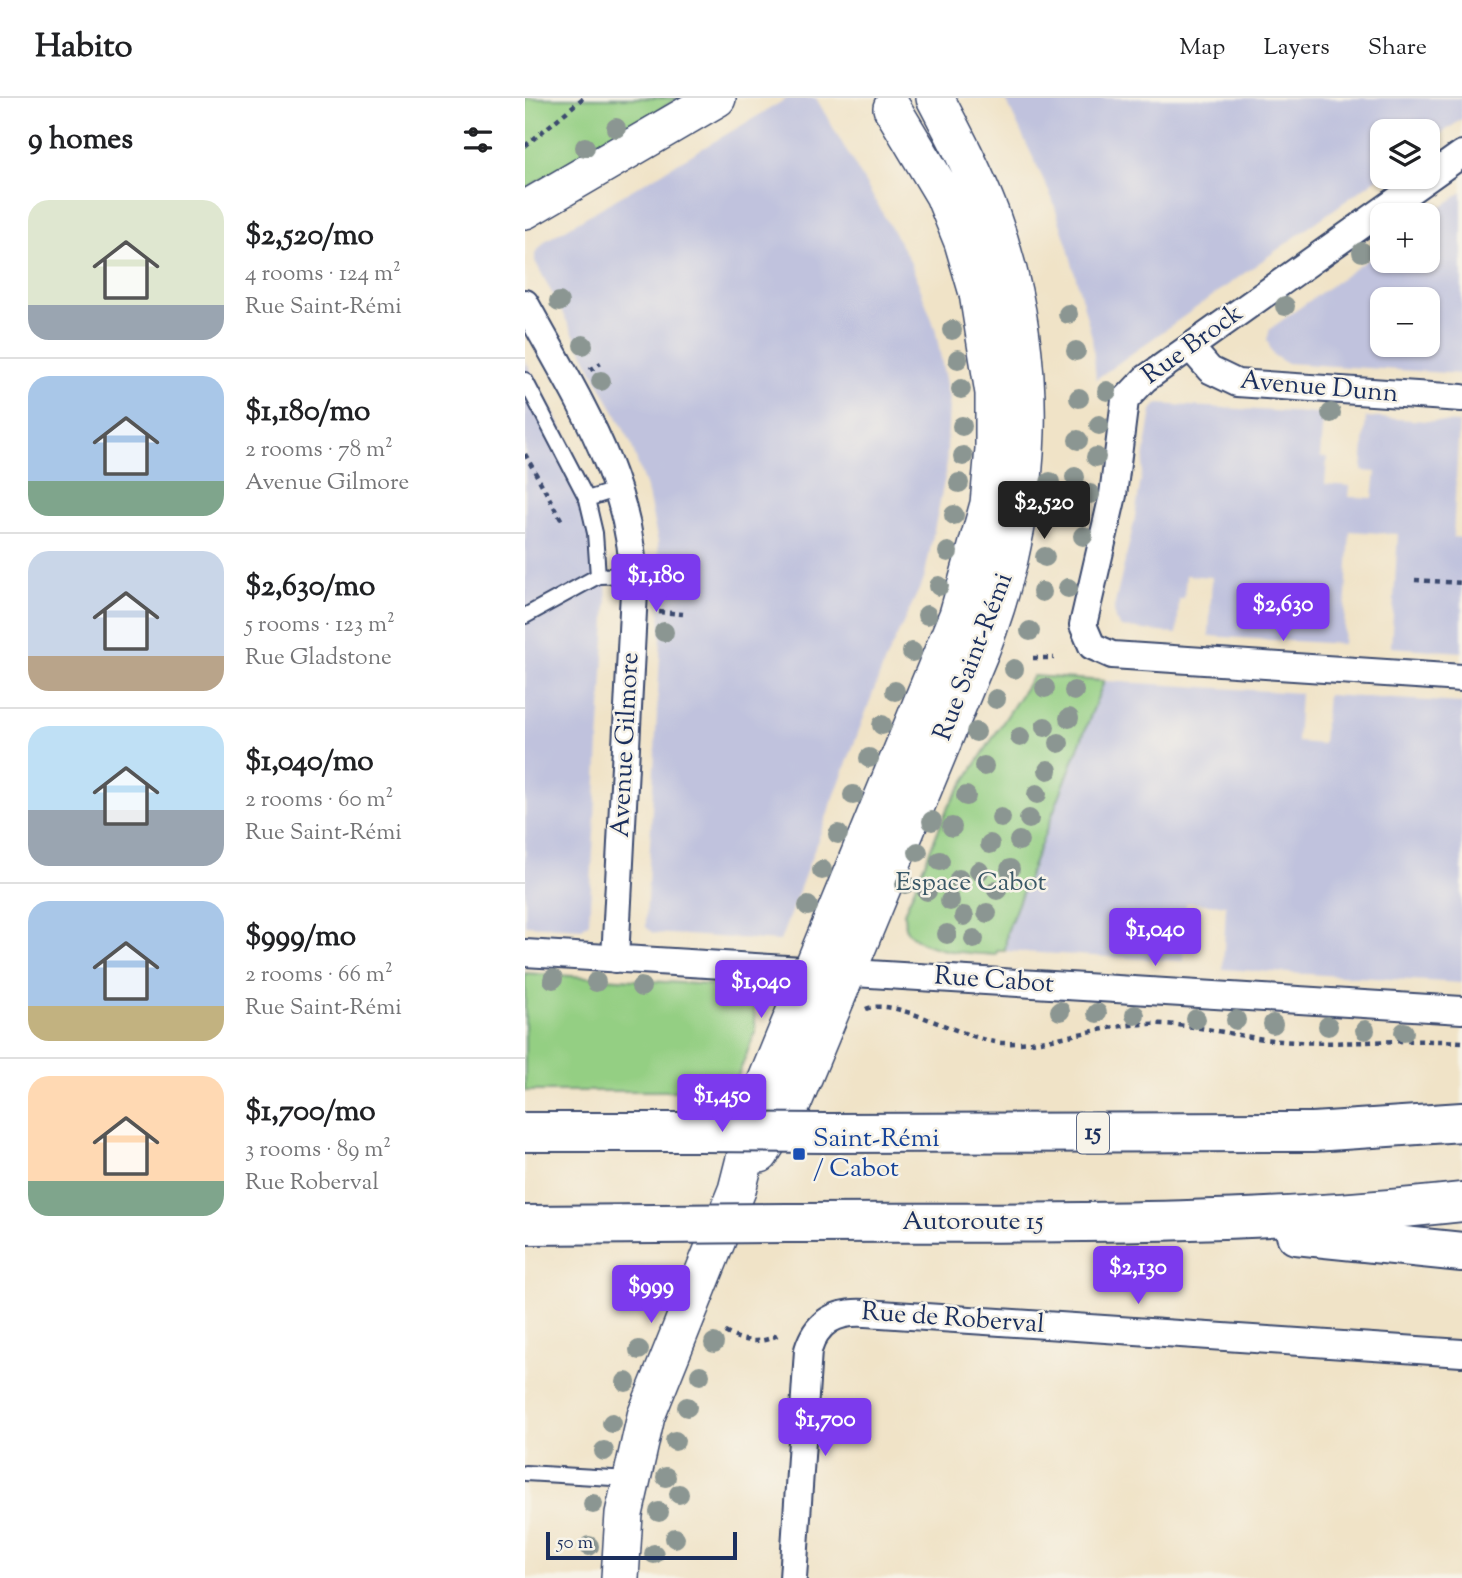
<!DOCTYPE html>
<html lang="en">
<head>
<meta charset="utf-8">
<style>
	body { margin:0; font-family:"Sorts Mill Goudy",serif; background:#f2f2f2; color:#202124; height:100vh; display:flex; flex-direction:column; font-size:26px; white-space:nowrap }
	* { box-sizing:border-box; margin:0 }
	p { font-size:23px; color:#757577 }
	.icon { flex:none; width:38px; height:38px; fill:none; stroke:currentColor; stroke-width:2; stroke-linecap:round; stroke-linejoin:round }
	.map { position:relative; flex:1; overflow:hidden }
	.sheet { display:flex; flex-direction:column; background:#fff; width:525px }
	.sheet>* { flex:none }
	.controls { position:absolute; left:845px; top:21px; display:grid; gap:14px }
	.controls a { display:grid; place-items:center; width:70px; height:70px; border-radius:14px; background:#fff; box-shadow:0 2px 5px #0004; font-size:35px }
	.scale { position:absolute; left:21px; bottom:18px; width:191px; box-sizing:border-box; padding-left:7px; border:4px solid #1b2f5e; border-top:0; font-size:19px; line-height:24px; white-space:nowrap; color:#1b2f5e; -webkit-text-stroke:5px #f7f3e8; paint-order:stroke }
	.price { position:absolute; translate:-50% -60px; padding:0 16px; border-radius:7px; background:#7c3aed; color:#fff; font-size:23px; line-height:46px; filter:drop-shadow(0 2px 4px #0008) }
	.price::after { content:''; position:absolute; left:50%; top:42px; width:21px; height:16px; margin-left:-10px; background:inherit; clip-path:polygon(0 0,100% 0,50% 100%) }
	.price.active { background:#222; color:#fff }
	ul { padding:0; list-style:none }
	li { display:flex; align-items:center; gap:21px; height:175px; padding:0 28px }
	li+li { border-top:2px solid #e0e0e0 }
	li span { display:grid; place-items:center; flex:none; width:196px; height:140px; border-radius:21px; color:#555 }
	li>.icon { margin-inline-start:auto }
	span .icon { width:84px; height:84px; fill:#fffc; stroke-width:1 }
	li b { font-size:30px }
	h2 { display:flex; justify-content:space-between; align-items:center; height:84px; padding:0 28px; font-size:30px }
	header { display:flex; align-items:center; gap:42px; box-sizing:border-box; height:98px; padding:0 35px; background:#fff; border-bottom:2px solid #e0e0e0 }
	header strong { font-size:33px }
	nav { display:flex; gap:38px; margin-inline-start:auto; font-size:24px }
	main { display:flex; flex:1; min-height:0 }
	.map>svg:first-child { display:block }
</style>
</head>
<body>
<header>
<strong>Habito</strong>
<nav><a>Map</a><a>Layers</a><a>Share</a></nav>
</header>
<main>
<section class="sheet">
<h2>9 homes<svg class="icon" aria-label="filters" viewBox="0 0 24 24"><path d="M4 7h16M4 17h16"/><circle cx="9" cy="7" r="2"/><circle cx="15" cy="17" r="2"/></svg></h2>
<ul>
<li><span style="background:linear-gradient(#dfe7d0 75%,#9aa5b1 0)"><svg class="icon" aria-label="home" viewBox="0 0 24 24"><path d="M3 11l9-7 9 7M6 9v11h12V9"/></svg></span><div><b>$2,520/mo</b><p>4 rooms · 124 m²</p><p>Rue Saint-Rémi</p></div></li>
<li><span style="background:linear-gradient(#a9c7e8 75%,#7fa58c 0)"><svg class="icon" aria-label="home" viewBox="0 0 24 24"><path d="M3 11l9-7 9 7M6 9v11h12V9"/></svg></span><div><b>$1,180/mo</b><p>2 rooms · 78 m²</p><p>Avenue Gilmore</p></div></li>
<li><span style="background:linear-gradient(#c9d6e8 75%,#b9a48a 0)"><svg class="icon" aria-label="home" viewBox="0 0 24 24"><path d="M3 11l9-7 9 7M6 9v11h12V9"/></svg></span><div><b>$2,630/mo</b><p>5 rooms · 123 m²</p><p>Rue Gladstone</p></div></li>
<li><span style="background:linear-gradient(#bfe0f5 60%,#9aa5b1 0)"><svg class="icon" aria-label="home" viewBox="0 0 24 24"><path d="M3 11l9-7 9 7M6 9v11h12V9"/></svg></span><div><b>$1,040/mo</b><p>2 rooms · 60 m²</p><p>Rue Saint-Rémi</p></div></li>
<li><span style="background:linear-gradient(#a9c7e8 75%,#c2b280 0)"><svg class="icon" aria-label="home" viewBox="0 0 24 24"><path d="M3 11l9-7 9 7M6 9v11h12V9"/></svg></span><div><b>$999/mo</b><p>2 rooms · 66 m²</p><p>Rue Saint-Rémi</p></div></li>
<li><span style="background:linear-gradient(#ffd9b3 75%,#7fa58c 0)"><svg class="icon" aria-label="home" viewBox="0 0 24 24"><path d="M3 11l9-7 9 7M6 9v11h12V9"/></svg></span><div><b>$1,700/mo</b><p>3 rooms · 89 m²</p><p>Rue Roberval</p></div></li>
</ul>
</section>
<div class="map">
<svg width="937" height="1480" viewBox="0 0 937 1480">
	<rect width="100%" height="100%" fill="#f7f3e8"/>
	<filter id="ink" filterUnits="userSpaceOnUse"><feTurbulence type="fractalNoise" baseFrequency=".0143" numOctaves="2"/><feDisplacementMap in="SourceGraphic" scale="14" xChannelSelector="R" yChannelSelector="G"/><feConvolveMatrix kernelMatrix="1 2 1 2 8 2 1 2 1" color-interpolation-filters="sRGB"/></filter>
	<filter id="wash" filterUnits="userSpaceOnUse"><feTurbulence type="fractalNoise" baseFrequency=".00686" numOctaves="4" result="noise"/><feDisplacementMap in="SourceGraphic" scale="28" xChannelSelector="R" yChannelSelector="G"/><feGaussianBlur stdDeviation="1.57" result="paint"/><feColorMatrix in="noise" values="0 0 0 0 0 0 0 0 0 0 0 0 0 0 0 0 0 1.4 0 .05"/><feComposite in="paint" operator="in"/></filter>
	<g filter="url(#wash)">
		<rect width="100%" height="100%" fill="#f0e3c7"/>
		<!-- industrial -->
		<path fill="#c0c2dd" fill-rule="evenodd" d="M263,0H291L385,163L410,230L424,302L421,374L399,481L360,563L255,843L128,835L121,829V822L136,540L133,444L123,396L105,343L10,163V156L20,143Z
			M480,0H937V21L903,45V33H858L857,77L571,281L567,239L543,150L527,100Z
			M937,94V276L761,265L748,257L742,242L745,231L857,151L858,163H903V119ZM858,201H903V247H858Z
			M0,262L39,334L65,393L80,462L82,504L64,824L57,830L0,827Z
			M632,306L798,316L795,359L802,360L800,386L825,388L824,399L848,400L851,374L837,373L841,319L934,325L928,439L937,440V554L866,549L873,436L825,433L818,546L684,538L687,479L661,477L659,501H654L652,536L596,529L590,522L589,510L609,425L627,312Z
			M579,583L775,595L772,644L798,646L802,597L937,605V885L698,871L701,807L661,805L658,863L480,853L482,834Z"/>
		<!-- green -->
		<path fill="#94cf83" stroke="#587f70" stroke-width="2" d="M0,0H154L0,91Z
			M508,578L579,583L482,834L480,853H472L471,857C445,855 395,855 380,830L379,815L423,709Z
			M0,875L218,889L227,896L231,932L207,993H0Z"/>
	</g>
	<g filter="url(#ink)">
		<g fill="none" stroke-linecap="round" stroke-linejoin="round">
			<!-- lane casing -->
			<g stroke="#3b4a6e" stroke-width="18">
				<path id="lane" d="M0,282L62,401L94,391
					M62,401L70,435L73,478L109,477
					M0,518L73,478
					M0,1375L105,1381"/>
			</g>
			<!-- street casing -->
			<g stroke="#3b4a6e" stroke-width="30">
				<path id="street" d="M937,56L620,281L600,302L588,397L558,527L567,548L587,557L937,580
					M0,205C51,299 109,383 109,494L90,861
					M665,249L685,272L712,285L937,300
					M0,855L937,912
					M268,1480L283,1252C292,1223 311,1213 341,1215L937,1255"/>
			</g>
			<!-- secondary casing -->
			<g stroke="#3b4a6e" stroke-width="40">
				<path id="secondary" d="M0,112L192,0
					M235,1056L268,1004L456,551C511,409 518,259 465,115C450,76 430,38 410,0
					M95,1480L99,1416L121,1318L212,1092L237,994L433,517L464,406L469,351V295L453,195L438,144L419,97L367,10"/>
			</g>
			<!-- highway casing -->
			<g stroke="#3b4a6e" stroke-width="42">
				<path id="highway" d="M0,1034H172
					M301,1035L788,1034L937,1024
					M263,1125C488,1124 713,1129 937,1104
					M0,1127L132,1126
					M771,1137L937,1154"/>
			</g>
			<!-- path -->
			<path stroke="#3b4a6e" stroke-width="4.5" stroke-dasharray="5 5" stroke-linecap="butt" d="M0,48L58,0
				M65,272L76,265
				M0,356L38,425
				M890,482L937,485
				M134,514L158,516
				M508,560H529
				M341,911C370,898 440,943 478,945C526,947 571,928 620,926C667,924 710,939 756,943C817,948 877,940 937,944
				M200,1234C217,1244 236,1247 254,1236"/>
			<!-- lane -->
			<use href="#lane" stroke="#fff" stroke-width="14"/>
			<!-- street -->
			<use href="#street" stroke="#fff" stroke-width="26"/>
			<!-- secondary -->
			<use href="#secondary" stroke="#fff" stroke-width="37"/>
			<!-- highway -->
			<use href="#highway" stroke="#fff" stroke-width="38"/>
			<!-- highway-bridge casing -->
			<g stroke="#3b4a6e" stroke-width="42" stroke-linecap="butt">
				<path id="highway-bridge" d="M172,1034L301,1035
					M132,1126L263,1125"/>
			</g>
			<!-- highway-bridge -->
			<use href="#highway-bridge" stroke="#fff" stroke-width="38"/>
		</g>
		<!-- trees -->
		<g fill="#8b9692">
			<circle cx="91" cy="30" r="10"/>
			<circle cx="60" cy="49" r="10"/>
			<circle cx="837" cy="154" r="10"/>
			<circle cx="34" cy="204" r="10"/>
			<circle cx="760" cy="208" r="10"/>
			<circle cx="543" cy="216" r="10"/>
			<circle cx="427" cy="232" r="10"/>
			<circle cx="58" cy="247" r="10"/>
			<circle cx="551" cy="253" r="10"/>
			<circle cx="433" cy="261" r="10"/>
			<circle cx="76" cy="283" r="10"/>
			<circle cx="436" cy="291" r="10"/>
			<circle cx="582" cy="293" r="10"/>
			<circle cx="554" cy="300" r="10"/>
			<circle cx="806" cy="315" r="10"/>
			<circle cx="574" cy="327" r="10"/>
			<circle cx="437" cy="328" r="10"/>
			<circle cx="553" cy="342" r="10"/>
			<circle cx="438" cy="358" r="10"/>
			<circle cx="571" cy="359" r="10"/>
			<circle cx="550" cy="379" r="10"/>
			<circle cx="525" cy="384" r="10"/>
			<circle cx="434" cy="385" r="10"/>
			<circle cx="565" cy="396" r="10"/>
			<circle cx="429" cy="417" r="10"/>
			<circle cx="524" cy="421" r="10"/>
			<circle cx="558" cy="438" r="10"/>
			<circle cx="423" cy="454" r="10"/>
			<circle cx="520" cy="459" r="10"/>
			<circle cx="414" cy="488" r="10"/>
			<circle cx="543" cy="490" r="10"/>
			<circle cx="517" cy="494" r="10"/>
			<circle cx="402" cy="517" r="10"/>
			<circle cx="505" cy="533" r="10"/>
			<circle cx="139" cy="534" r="10"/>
			<circle cx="387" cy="554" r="10"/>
			<circle cx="489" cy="571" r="10"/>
			<circle cx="520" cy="590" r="10"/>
			<circle cx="370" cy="593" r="10"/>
			<circle cx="549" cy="593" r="10"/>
			<circle cx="471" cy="601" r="10"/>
			<circle cx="544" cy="620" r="10"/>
			<circle cx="357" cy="627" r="10"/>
			<circle cx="520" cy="629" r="10"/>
			<circle cx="451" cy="634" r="10"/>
			<circle cx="495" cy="639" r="10"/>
			<circle cx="534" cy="645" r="10"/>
			<circle cx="344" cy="660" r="10"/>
			<circle cx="459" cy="668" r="10"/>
			<circle cx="523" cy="672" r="10"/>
			<circle cx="512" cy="696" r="10"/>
			<circle cx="328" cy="697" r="10"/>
			<circle cx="441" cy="698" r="10"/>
			<circle cx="476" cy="720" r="10"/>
			<circle cx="504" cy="721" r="10"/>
			<circle cx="407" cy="723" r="10"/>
			<circle cx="427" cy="729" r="10"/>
			<circle cx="313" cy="736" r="10"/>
			<circle cx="494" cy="743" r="10"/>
			<circle cx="465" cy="746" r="10"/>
			<circle cx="393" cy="754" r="10"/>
			<circle cx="415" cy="763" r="10"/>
			<circle cx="485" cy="771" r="10"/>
			<circle cx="297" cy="772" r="10"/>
			<circle cx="454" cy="773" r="10"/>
			<circle cx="434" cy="781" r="10"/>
			<circle cx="380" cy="786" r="10"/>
			<circle cx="472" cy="792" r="10"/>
			<circle cx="402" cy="793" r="10"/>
			<circle cx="425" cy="803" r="10"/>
			<circle cx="283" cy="808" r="10"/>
			<circle cx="462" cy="815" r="10"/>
			<circle cx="439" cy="818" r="10"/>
			<circle cx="422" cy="836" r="10"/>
			<circle cx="449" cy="841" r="10"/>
			<circle cx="28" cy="881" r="10"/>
			<circle cx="71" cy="884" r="10"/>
			<circle cx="116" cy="889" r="10"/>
			<circle cx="535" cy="913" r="10"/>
			<circle cx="572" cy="915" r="10"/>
			<circle cx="610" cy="917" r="10"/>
			<circle cx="671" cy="921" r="10"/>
			<circle cx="711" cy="922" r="10"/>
			<circle cx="748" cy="926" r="10"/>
			<circle cx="803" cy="928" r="10"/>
			<circle cx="840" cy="932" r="10"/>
			<circle cx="879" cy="934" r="10"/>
			<circle cx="189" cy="1245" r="10"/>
			<circle cx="114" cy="1252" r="10"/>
			<circle cx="175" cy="1277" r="10"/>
			<circle cx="101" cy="1284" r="10"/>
			<circle cx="162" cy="1309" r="10"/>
			<circle cx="87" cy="1325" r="10"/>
			<circle cx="150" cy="1343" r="10"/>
			<circle cx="79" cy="1353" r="10"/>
			<circle cx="141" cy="1379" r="10"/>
			<circle cx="154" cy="1396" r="10"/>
			<circle cx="68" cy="1406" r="10"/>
			<circle cx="134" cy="1414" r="10"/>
			<circle cx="150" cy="1440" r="10"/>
			<circle cx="64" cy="1448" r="10"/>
			<circle cx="129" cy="1456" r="10"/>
		</g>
	</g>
	<!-- markers -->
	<rect fill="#1a4fb4" stroke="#f7f3e8" stroke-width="2.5" x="267" y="1049" width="14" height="14" rx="3.5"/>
	<g text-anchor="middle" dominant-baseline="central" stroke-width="5" stroke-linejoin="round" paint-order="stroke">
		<!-- shield labels -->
		<rect fill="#f7f3e8" stroke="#5d6a87" stroke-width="2" x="552" y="1014.5" width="32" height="41" rx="5"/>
		<g font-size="24" font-weight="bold" fill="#1b2f5e">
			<text x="568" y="1035">15</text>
		</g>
		<!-- street labels -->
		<g font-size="26" fill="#1b2f5e" stroke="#f7f3e8">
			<text transform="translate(668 247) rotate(-36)">Rue Brock</text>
			<text transform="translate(794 290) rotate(5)">Avenue Dunn</text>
			<text transform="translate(449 559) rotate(-69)">Rue Saint-Rémi</text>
			<text transform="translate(101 647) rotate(-87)">Avenue Gilmore</text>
			<text transform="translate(469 883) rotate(4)">Rue Cabot</text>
			<text x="448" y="1124">Autoroute 15</text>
			<text transform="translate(428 1221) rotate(4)">Rue de Roberval</text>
		</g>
		<!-- park labels -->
		<g font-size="26" fill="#395767" stroke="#f7f3e8">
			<text x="446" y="785">Espace Cabot</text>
		</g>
		<!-- transit labels -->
		<g font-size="26" fill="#164399" stroke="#f7f3e8" text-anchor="start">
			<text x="288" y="1041">Saint-Rémi<tspan x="288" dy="30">/ Cabot</tspan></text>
		</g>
	</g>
</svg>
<div class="controls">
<a><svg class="icon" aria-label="layers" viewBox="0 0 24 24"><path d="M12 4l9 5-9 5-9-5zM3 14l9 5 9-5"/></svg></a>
<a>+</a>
<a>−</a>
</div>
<div class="scale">50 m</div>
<b class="price active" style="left:519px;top:443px">$2,520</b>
<b class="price" style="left:131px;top:516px">$1,180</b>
<b class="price" style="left:758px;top:545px">$2,630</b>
<b class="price" style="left:630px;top:870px">$1,040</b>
<b class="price" style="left:236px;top:922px">$1,040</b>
<b class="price" style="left:197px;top:1036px">$1,450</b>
<b class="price" style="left:613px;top:1208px">$2,130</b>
<b class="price" style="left:126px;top:1227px">$999</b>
<b class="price" style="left:300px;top:1360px">$1,700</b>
</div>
</main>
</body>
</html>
